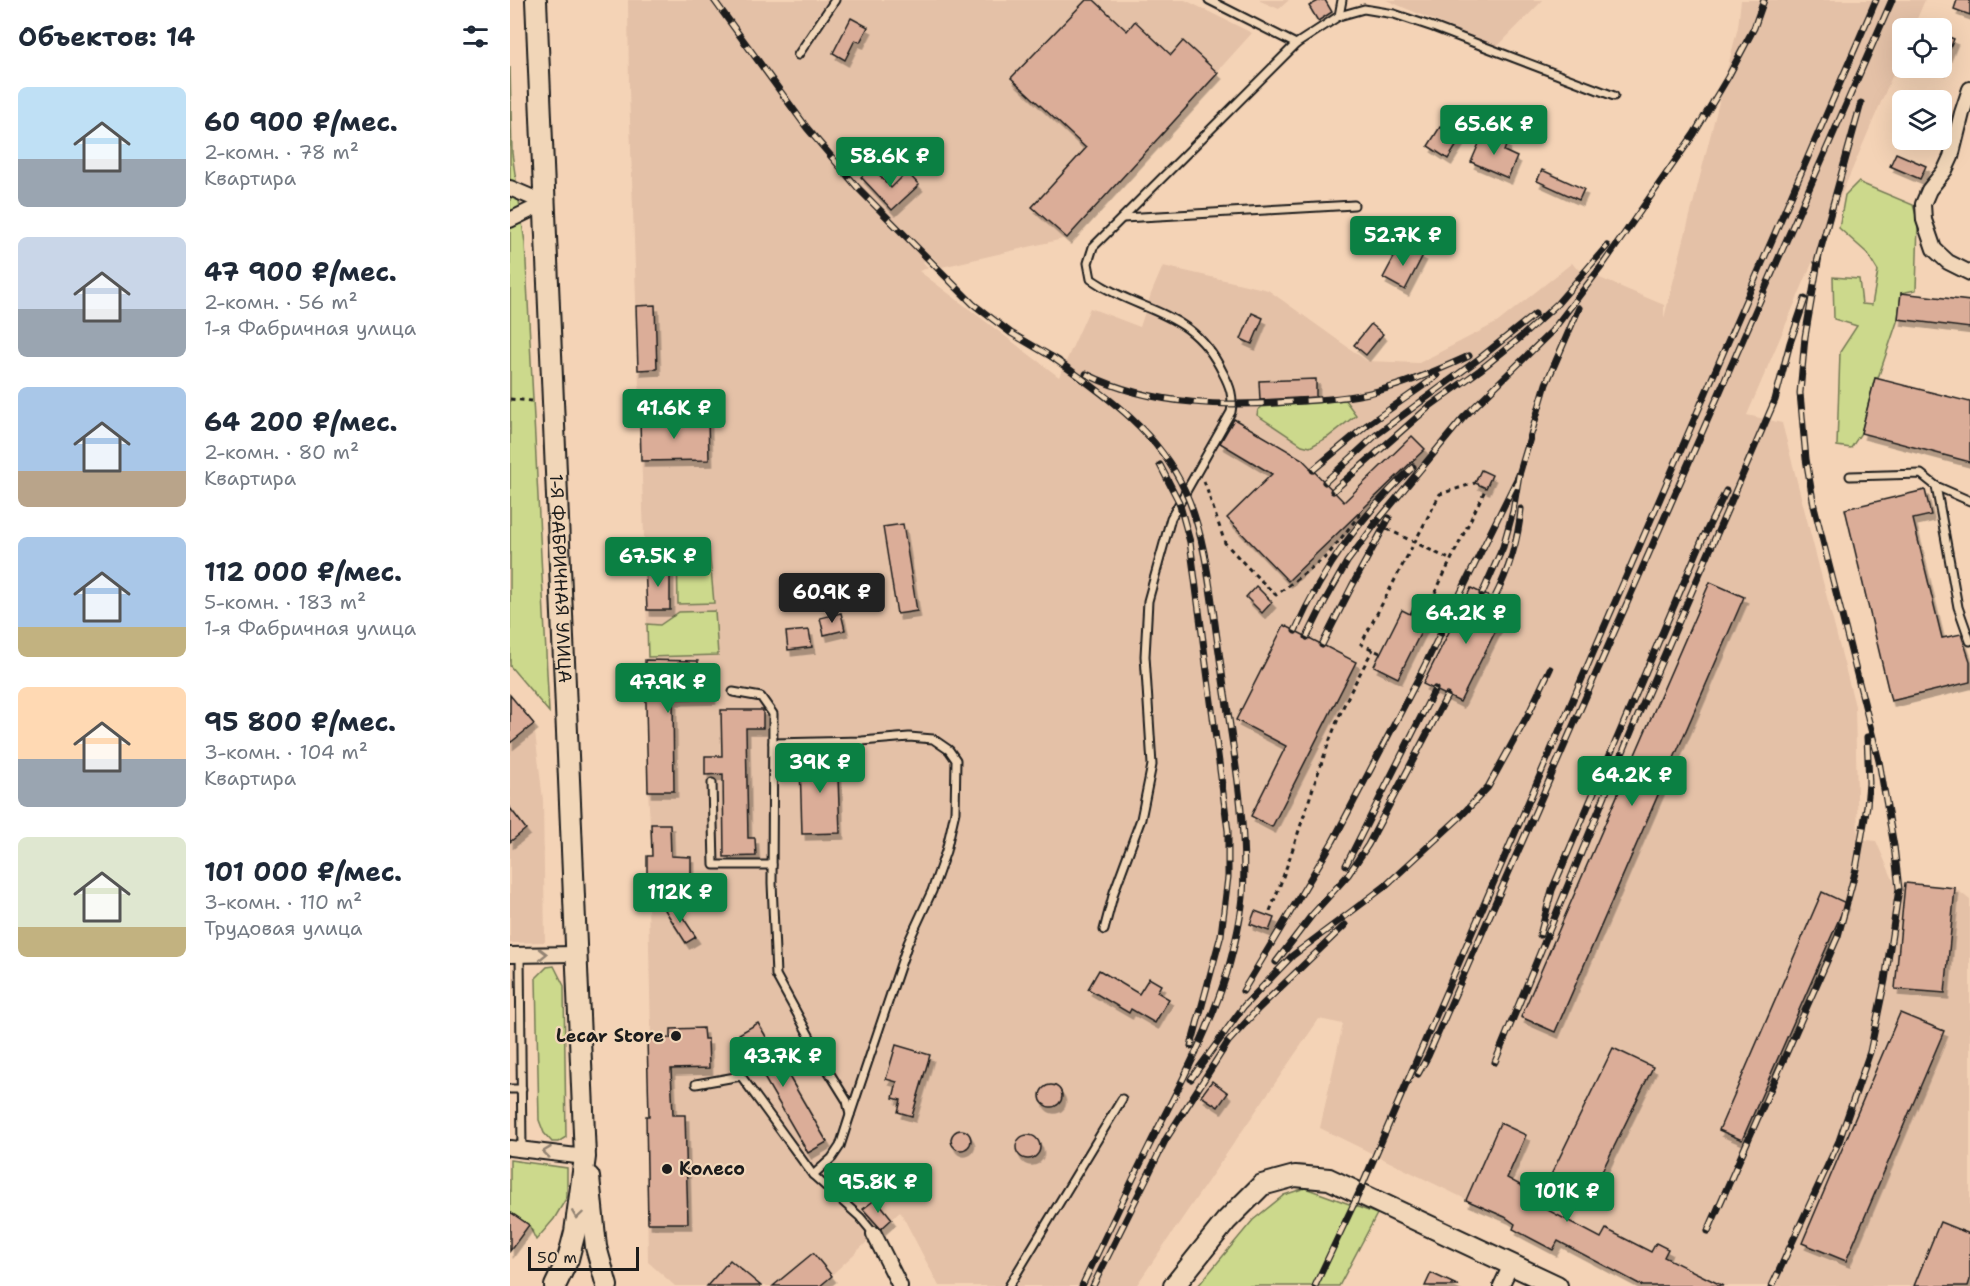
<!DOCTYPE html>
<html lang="ru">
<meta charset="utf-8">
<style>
:root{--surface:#fff;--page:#f6f6f7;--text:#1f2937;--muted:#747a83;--accent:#0b8043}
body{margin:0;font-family:"Shantell Sans",sans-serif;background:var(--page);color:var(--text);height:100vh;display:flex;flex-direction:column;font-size:22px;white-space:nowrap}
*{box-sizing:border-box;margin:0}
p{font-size:20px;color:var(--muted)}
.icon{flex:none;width:33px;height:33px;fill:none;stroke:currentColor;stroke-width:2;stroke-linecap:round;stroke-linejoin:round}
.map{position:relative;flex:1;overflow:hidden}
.panel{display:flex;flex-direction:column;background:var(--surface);width:510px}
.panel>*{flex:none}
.buttons{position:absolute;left:1382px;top:18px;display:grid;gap:12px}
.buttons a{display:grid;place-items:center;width:60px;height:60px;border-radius:9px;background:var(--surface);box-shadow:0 6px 24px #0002;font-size:30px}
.scale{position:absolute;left:18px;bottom:15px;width:111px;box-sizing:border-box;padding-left:6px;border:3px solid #1c1c1c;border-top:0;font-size:16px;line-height:21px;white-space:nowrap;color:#1c1c1c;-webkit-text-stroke:4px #f1d6b8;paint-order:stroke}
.price{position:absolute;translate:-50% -51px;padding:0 14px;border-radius:6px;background:var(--accent);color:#fff;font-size:20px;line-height:39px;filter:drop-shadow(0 2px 3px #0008)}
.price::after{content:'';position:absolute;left:50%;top:36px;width:18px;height:14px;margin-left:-9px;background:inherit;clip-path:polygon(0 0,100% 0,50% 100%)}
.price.on{background:#222;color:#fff}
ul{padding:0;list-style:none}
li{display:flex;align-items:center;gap:18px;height:150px;padding:0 18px}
li span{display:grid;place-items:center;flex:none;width:168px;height:120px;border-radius:9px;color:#555}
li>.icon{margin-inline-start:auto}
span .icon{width:72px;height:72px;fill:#fffc;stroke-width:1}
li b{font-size:26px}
h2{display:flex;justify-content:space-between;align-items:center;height:72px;padding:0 18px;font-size:26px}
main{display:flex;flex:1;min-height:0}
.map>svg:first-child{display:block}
.built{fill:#e4c1a7}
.green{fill:#ccd98c;stroke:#747a54;stroke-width:1.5}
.building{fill:#dbad98;stroke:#1c1c1c;stroke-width:1.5;filter:url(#shadow)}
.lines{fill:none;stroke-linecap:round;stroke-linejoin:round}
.service-casing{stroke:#1c1c1c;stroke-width:11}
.minor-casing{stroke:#1c1c1c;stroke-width:18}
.secondary-casing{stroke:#1c1c1c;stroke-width:24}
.path{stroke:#1c1c1c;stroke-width:3;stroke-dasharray:4.5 4.5;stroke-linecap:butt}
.service{stroke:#f1d6b8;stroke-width:7}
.minor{stroke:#f1d6b8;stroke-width:14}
.secondary{stroke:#f1d6b8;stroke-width:20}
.rail-casing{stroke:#1c1c1c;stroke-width:7}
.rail{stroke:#f1d6b8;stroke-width:4.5;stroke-dasharray:14;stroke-linecap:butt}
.oneway{stroke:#918272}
.poi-dot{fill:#1c1c1c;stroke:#f1d6b8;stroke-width:2}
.labels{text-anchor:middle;stroke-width:4.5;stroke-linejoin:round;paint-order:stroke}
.street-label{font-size:18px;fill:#1c1c1c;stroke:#f1d6b8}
.poi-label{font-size:18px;font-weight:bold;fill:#1c1c1c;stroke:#f1d6b8;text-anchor:end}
</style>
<main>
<section class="panel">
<h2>Объектов: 14<svg class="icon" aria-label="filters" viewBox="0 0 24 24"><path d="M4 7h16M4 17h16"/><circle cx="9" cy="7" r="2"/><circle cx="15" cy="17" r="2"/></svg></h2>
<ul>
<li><span style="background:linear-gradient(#bfe0f5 60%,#9aa5b1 0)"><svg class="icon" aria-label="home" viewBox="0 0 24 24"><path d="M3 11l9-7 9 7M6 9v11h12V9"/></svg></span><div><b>60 900 ₽/мес.</b><p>2-комн. · 78 m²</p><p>Квартира</p></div></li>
<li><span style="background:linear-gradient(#c9d6e8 60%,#9aa5b1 0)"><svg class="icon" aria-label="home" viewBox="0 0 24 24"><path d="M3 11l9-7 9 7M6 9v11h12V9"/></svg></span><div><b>47 900 ₽/мес.</b><p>2-комн. · 56 m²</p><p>1-я Фабричная улица</p></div></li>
<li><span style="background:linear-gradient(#a9c7e8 70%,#b9a48a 0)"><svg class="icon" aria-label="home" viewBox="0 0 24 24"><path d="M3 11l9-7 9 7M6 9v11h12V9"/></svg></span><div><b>64 200 ₽/мес.</b><p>2-комн. · 80 m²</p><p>Квартира</p></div></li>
<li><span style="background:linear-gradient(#a9c7e8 75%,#c2b280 0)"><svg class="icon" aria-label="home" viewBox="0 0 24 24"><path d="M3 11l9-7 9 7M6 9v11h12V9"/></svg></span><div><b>112 000 ₽/мес.</b><p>5-комн. · 183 m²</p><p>1-я Фабричная улица</p></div></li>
<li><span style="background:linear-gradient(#ffd9b3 60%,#9aa5b1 0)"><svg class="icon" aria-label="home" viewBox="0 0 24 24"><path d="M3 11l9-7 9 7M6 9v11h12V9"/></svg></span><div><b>95 800 ₽/мес.</b><p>3-комн. · 104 m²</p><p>Квартира</p></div></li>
<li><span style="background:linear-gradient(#dfe7d0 75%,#c2b280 0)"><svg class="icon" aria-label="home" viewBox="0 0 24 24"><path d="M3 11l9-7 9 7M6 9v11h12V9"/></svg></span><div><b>101 000 ₽/мес.</b><p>3-комн. · 110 m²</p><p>Трудовая улица</p></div></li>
</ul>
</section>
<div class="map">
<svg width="1460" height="1286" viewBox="0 0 1460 1286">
<defs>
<filter id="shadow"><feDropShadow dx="3.5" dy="6" stdDeviation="0" flood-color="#0004"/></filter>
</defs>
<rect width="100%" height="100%" fill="#f4d3b6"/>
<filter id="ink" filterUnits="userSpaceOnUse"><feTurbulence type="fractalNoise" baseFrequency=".0167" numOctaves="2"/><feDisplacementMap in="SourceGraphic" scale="12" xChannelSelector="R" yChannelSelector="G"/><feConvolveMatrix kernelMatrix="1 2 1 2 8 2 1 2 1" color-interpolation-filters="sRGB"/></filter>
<g filter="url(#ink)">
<g class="built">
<path d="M118,0H675L742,33L557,238L432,267L421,255L413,262L418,268L409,271L549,377L580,308L630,327L641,294L653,266L758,290L857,361L909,363L988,322L1062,263L1066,268L1154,305V318L1228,27L1231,0H1415L1403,28H1392V53L1237,415L1272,423L1345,706L1348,839L1366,841L1384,882L1445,888L1460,900V1286H1133L1049,1241L1043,1250L1003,1229L1004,1224L982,1212L810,1128L833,1024L809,1019L626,1286H429L390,1211L310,1286H165L138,1262L136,1116L139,1115L137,1039L141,1038L137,856L142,855L138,791L135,660L138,657L119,90Z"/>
<path d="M748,0H779L769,9Z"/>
<path d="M876,0H1033L987,47Z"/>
<path d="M0,695L24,724L33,800L35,942L0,943Z"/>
</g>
<g class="green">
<path d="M0,67L2,153L15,243L39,712L0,666Z"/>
<path d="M1348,182L1403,205L1408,222L1406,290L1391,293L1388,319L1368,378H1365L1351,433L1341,448L1327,446L1330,352L1347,326L1324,319L1323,277L1349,279L1352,304L1362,305L1368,271L1357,253L1329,228L1335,195Z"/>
<path d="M835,400L846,415L818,437L800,447L792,445L747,415L748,410L752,407Z"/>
<path d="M167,547L199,548L204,603L168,604Z"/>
<path d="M205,611L208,655L138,657L137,624L150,625L169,612Z"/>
<path d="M44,966L54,986L56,1137L48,1142H42L34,1133L29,1120L26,978L37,967Z"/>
<path d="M0,1160L57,1168V1197L44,1219L26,1240L19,1225L0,1212Z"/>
<path d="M795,1188L867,1214L829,1286H688L743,1220L774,1195Z"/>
</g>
<g class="building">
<path d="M576,0H584L617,31L625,21L661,55L673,41L708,73L557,238L522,207L576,148L501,78Z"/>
<path d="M810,0H815L822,12L808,21L799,6Z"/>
<path d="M1447,0H1460V15L1444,9Z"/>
<path d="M341,18L358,27L350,42L345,40L335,60L323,53Z"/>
<path d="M1431,34L1444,39L1431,70Z"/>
<path d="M930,127L950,140L938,159L918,146Z"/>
<path d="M974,132L997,143L994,151L1007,157L998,178L961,162Z"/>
<path d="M1386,153L1416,166L1410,179L1380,166Z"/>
<path d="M362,167L381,188L397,172L409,185L382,210L351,177Z"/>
<path d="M1032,170L1074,189L1069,200L1027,181Z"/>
<path d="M891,244L913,255L895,290L873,278Z"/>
<path d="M1391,293L1460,301V328L1388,319Z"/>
<path d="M145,305L147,369L128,370L126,306Z"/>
<path d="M742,313L753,318L742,344L731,339Z"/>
<path d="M861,324L873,334L856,355L844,345Z"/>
<path d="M1365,378L1460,402V462L1351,433Z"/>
<path d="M806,379V397L750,400L749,381Z"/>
<path d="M198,418L199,460L131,461L130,419Z"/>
<path d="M724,419L792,459L834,502L902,436L915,449L778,581L717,518L762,474L710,443Z"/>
<path d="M971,470L982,475L976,488L965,483Z"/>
<path d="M1415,490L1421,515L1403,519L1432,638L1451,634L1460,661V682L1381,701L1335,509Z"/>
<path d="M393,524L407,611L387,614L373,527Z"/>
<path d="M135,566H160V610H137Z"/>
<path d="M1200,582L1234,597L1045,1032L1011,1017Z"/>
<path d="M746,586L762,602L752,613L736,597Z"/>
<path d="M961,588L998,606L950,702L913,684Z"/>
<path d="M909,596L921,601L912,619L916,622L888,678L864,666L892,610L900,614Z"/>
<path d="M331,613L335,630L314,635L310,618Z"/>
<path d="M774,625L846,662L762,827L741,816L776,746L726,720Z"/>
<path d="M299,630L302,647L278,650L276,632Z"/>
<path d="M135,660L188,661L189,679H202V698L163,699L164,791H138Z"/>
<path d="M0,695L24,724L0,743Z"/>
<path d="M211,710H253V728H236L238,838H245L246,856L214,857L213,774L195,775V756H212Z"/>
<path d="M327,750L330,833L292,834L290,763H303V751Z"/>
<path d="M0,808L16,829L0,842Z"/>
<path d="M141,824H160L161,856L181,857V881L150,894H137V856H142Z"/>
<path d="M1395,883L1445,888L1435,993L1385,989Z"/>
<path d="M1312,892L1336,903L1232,1140L1209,1130Z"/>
<path d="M164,904L186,937L176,943L155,910Z"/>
<path d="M745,911L764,918L759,931L740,924Z"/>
<path d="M589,970L629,994L639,978L651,985L647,992L659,999L645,1023L621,1009L619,1013L578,989Z"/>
<path d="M1390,1013L1434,1031L1336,1261L1292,1243Z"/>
<path d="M248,1023L317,1142L298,1153L229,1034Z"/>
<path d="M193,1028L194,1039H198L199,1068L161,1069L163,1115H175L178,1223H138L136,1116H139L137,1039L161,1038V1029Z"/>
<path d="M386,1045L420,1055L402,1116L388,1112L391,1100L383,1098L387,1082L376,1079Z"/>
<path d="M1103,1048L1143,1067L1080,1196L1040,1177Z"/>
<path d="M702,1081L718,1093L708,1107L691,1096Z"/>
<circle cx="541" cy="1096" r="11"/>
<path d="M990,1123L1016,1135L997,1178L1034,1198L1030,1206L1091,1238L1096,1229L1141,1252L1146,1243L1158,1249L1154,1257L1213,1286H1133L1048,1241L1043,1250L1003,1229L1005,1224L995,1217L956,1200Z"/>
<circle cx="451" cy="1140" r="10"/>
<circle cx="518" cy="1147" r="12"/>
<path d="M366,1199L382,1219L371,1229L353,1209Z"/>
<path d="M0,1212L19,1225L0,1251Z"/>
<path d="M1430,1222L1460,1234V1280L1458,1286H1404Z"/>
<path d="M303,1253L322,1276L310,1286H263Z"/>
<path d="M220,1260L251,1286H197Z"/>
<path d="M921,1273L949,1286H915Z"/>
</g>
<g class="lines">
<defs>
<g id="service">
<path d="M829,16L832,0"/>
<path d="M786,44L829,16L854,9L884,14L923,27L1104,96"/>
<path d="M288,55L325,0"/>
<path d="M613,218L844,205"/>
<path d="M1340,476L1411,474L1426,486L1460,501"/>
<path d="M1426,486L1448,607L1460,641"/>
<path d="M223,692L251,697L263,714L262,883L266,975L319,1072L337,1101L340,1115L330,1146L322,1158L303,1175"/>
<path d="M263,743L352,741L399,737L423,739L439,750L446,760L445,812L436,851L422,891L398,943L340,1115"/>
<path d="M202,783L204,865H262"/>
<path d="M594,930L604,892L631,819L642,765L635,656L638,601L661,518L721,412C724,397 720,386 713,373C682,308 633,315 581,279L578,263L583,247L786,44L699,0"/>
<path d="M10,955L12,1149"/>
<path d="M186,1084L231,1076L303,1175L350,1217L364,1234"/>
<path d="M0,1089H12"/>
<path d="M499,1286L612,1099"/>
</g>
<g id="minor">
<path d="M1460,89L1452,113L1441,157L1435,170L1419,190L1413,204L1414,220L1424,249L1438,262L1460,273"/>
<path d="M0,188L35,203"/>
<path d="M0,220L35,203"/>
<path d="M0,955L67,954"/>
<path d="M0,1148L75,1157"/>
<path d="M364,1234L390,1286"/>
<path d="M991,1286L1001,1265"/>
</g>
<g id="secondary">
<path id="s1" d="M26,0L75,1157L65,1232L58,1259L45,1286"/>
<path d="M79,1177L86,1247L97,1286"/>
<path d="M664,1286L716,1221L752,1185L785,1176L819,1179L1047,1286"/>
</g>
</defs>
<use href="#service" class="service-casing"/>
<use href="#minor" class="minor-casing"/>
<use href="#secondary" class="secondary-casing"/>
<g class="path">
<path d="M0,399L22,401"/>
<path d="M694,481L715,543L743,573L766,595L817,556L851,513L873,527L941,560"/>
<path d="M921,601L976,488"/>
<path d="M870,653L851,644L930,494L965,483"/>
<path d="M760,911C785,849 802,785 826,724C836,698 850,674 863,649"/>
</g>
<use href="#service" class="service"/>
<use href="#minor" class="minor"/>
<use href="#secondary" class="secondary"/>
<defs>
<g id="rail">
<path d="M204,0L297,128L348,188L463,304L501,333L549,361"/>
<path d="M1307,262L1351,103"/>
<path d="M542,357C594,394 648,431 675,491C697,539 701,600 709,652C720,733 738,815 733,897C731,918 723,952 717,973C700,1027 674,1078 648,1128C622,1180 597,1233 572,1286"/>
<path d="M576,374C644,407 719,407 792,401C821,399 850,397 878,388C906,380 933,368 959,356"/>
<path d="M650,465L669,502L680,542L718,831V877L711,935L681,1046"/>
<path d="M803,470L857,425L927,376"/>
<path d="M815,482L866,435L970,358L1025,314"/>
<path d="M823,491L920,406L970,370L1011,337L1047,304L1097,246"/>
<path d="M972,594L993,547L1003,511L1009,475L1036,384L1069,308"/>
<path d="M984,599C999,570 1008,542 1011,509"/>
<path d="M785,631C815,565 850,517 903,467"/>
<path d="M797,637L815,601L837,562L866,523L953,418L1042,331L1094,263L1184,134L1218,77L1244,28L1254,0"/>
<path d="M812,645L842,586L879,518"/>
<path d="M836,865L925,689"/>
<path d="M1030,935L1042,890L1193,538L1216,491"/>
<path d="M766,962L802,915L838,875L858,845L937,696"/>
<path d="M733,991L823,841L907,681L1009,475"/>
<path d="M985,1062L1124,725L1265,400L1280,343L1295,299"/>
<path d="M908,1074L918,1056L1382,0"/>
<path d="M681,1079L734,1006L782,956L874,887L950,817L978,787L1018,715L1040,669"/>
<path d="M1198,1231L1328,936L1346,869L1357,806L1359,783L1357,737"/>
<path d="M583,1286L656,1139L718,1042L748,1009L835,925"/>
<path d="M805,1286L849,1193L1366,0"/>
<path d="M1262,1286L1329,1141L1360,1052L1375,980L1389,889L1384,846L1369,761L1304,506L1296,459L1290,393L1295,337L1309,256"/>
</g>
</defs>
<use href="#rail" class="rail-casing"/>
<use href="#rail" class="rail"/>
</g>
<defs><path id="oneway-chevron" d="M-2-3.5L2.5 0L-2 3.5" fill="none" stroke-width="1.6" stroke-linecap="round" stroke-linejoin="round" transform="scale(1.5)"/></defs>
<g class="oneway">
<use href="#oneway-chevron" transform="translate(33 954) rotate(-1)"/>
<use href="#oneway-chevron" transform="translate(37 1152) rotate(-173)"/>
<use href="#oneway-chevron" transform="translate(67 1215) rotate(98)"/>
</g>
</g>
<g class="poi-dot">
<circle cx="166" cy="1036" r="6"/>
<circle cx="157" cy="1169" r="6"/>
</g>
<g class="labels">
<g class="street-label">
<text dy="6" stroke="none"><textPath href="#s1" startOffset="579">1-Я ФАБРИЧНАЯ УЛИЦА</textPath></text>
</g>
<g class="poi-label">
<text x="154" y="1042">Lecar Store</text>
<text x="169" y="1175" text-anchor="start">Колесо</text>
</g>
</g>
</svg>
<div class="buttons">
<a><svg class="icon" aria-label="locate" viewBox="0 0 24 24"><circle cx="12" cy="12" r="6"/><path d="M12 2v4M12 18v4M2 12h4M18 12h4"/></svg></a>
<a><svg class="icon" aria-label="layers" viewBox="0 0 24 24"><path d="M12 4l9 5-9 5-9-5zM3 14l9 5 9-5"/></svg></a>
</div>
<div class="scale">50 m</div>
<b class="price" style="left:984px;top:156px">65.6K ₽</b>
<b class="price" style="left:380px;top:188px">58.6K ₽</b>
<b class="price" style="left:893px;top:267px">52.7K ₽</b>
<b class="price" style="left:164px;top:440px">41.6K ₽</b>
<b class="price" style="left:148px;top:588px">67.5K ₽</b>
<b class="price on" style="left:322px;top:624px">60.9K ₽</b>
<b class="price" style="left:956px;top:645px">64.2K ₽</b>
<b class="price" style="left:158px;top:714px">47.9K ₽</b>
<b class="price" style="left:310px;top:794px">39K ₽</b>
<b class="price" style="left:1122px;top:807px">64.2K ₽</b>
<b class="price" style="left:170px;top:924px">112K ₽</b>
<b class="price" style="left:273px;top:1088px">43.7K ₽</b>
<b class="price" style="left:368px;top:1214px">95.8K ₽</b>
<b class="price" style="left:1057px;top:1223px">101K ₽</b>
</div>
</main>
